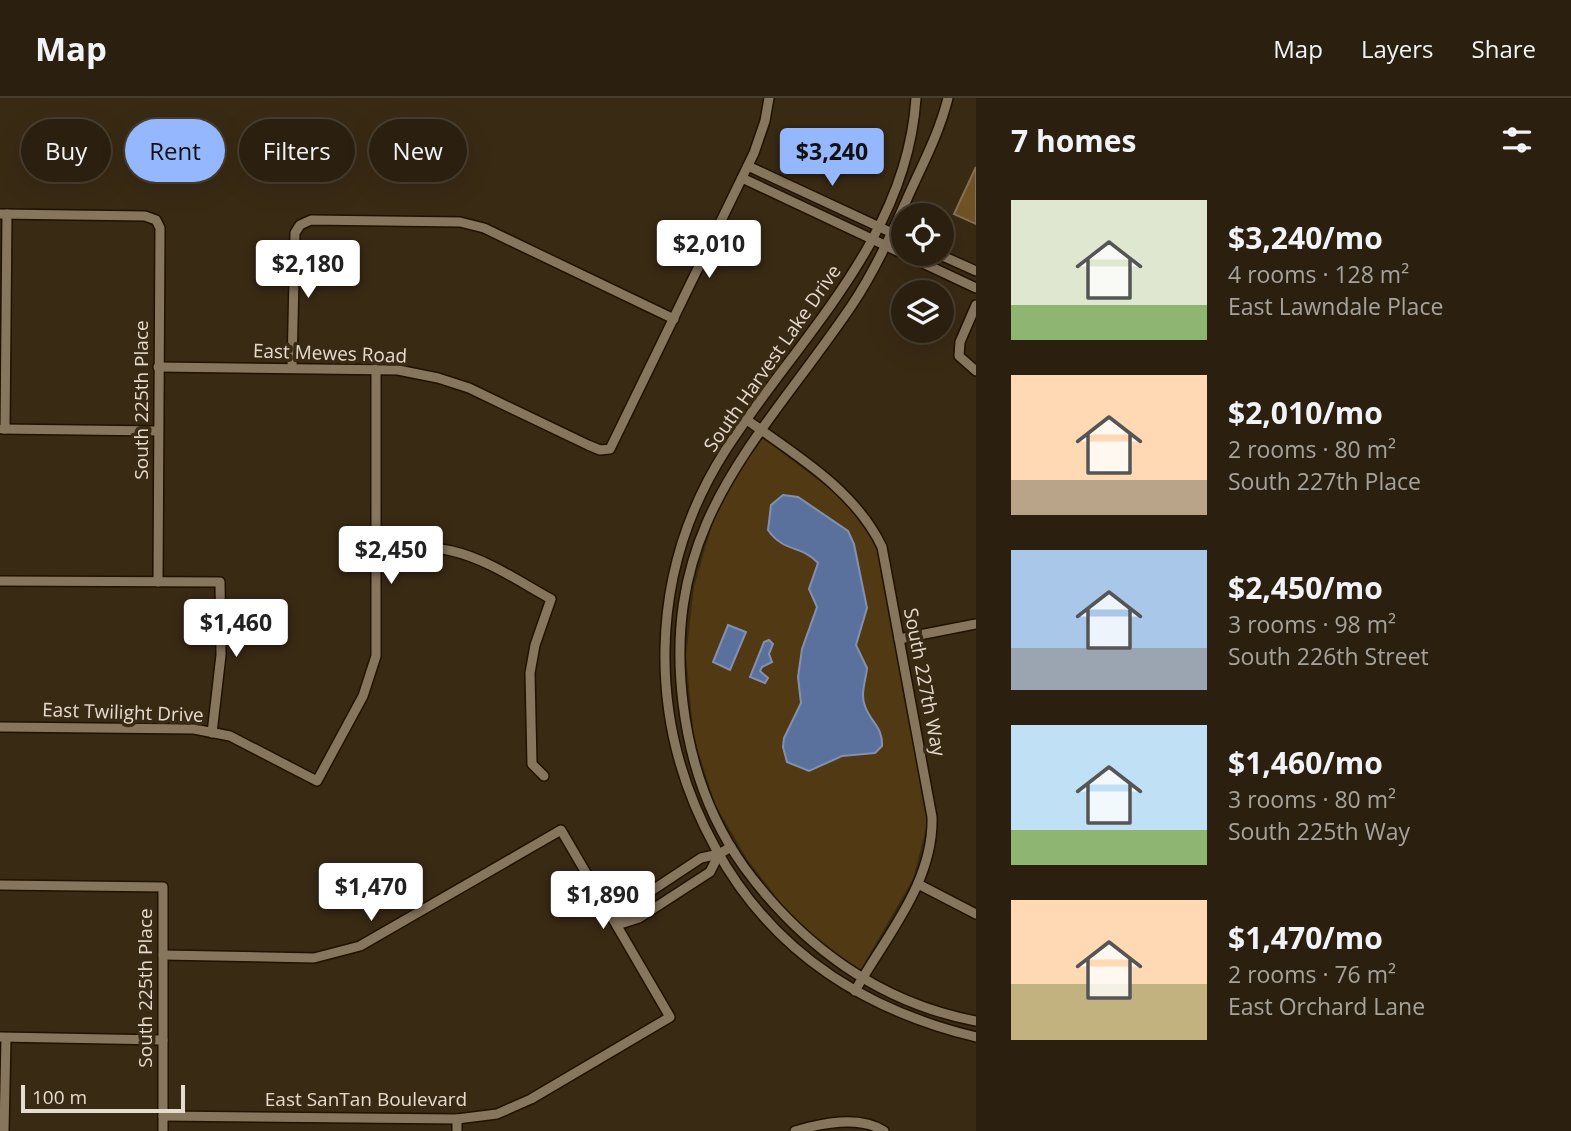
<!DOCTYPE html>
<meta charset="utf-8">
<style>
:root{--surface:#2b200f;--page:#332818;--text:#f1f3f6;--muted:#a6a39e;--line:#473e2f;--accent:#94b7fd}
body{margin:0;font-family:"Open Sans",sans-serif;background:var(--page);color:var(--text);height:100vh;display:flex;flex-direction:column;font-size:26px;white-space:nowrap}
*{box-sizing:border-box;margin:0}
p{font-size:23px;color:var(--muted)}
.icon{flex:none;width:38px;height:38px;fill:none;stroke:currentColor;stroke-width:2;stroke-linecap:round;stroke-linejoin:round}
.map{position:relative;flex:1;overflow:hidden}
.side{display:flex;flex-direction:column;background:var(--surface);width:595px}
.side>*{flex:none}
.top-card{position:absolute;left:21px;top:21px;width:665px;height:63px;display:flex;gap:14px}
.tools{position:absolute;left:891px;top:105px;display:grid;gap:14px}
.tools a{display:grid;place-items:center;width:63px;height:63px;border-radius:50%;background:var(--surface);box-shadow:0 7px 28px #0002,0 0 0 2px var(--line);font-size:35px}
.scale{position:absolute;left:21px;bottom:18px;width:164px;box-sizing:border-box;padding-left:7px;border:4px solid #e5dbce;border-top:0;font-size:19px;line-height:24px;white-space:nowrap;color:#e5dbce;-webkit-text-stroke:5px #392a14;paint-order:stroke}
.price{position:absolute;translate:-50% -60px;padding:0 16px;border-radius:7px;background:#fff;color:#222;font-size:23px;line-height:46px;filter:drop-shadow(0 2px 4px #0008)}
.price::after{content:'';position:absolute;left:50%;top:42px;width:21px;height:16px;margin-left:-10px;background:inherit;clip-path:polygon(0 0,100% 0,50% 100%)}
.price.active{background:var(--accent);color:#111}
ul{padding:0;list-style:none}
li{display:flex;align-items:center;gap:21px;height:175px;padding:0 35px}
li span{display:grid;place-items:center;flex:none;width:196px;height:140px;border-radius:0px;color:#555}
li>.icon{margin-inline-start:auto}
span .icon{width:84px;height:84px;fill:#fffc;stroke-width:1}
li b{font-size:30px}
h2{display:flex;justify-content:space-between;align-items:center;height:84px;padding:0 35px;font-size:30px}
.pill{padding:0 24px;border-radius:32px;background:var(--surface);box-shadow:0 7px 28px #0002,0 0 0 2px var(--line);font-size:24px;line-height:63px}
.pill.active{background:var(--accent);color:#111}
header{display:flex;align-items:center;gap:42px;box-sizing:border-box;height:98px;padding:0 35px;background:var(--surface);border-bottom:2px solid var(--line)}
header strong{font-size:33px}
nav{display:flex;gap:38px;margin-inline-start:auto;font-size:24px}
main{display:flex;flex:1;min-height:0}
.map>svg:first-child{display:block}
.green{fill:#503913}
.water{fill:#5b719d;stroke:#8491ac;stroke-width:2}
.building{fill:#705224;stroke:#827159;stroke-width:2}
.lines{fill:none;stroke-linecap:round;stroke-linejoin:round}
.minor-casing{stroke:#201200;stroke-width:12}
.minor{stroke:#87765e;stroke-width:9}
.labels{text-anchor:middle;stroke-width:7;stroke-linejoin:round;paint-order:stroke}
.street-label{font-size:19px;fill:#e5dbce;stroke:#392a14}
</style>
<header>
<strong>Map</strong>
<nav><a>Map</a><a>Layers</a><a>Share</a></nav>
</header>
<main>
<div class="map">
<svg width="976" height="1033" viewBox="0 0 976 1033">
<rect width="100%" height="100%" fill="#392a14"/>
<path class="green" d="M760,338L846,403L876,448L928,723L913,781L860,873L793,821L747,761L715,706L694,640L686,558L694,489L714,420Z"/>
<g class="water">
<path d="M783,397L798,399L832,422L848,433L854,446L867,510L856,547L867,570C866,582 860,596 865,608C871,625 883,629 882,648L875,655L842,658L809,673L787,664L783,649L784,640L801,605L798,579L802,551L817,509L809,491L818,465C802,447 784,455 768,432L771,407Z"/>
<path d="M728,527L746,534L730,572L713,564Z"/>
<path d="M769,542L773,546L769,556L772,564L762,569L760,573L768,580L765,585L750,579L764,544Z"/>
</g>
<path class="building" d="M976,69V126L954,116Z"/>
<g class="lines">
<defs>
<g id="minor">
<path d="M916,0C907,142 797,241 725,353C647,476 646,625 716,751C772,853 864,912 976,939"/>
<path d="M948,0C939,36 922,67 907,101C891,137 874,174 852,207C760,343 661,423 683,605C690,664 709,720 744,769C801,847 879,905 976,923"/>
<path d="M748,68L903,140"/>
<path d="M742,80L976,190"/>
<path d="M0,116L145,118L156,122L160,130L158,484"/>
<path d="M938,156L976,173"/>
<path d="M976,207L960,244L959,258L976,273"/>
<path d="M158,269L398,272L438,280L469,290L588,347L600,352L610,351L754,55L765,23L769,0"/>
<path d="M292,270L295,135L300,127L311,122L460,124L484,130L674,221"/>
<path d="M747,322C797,358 855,392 882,449L932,719C934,784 886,838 855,893"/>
<path d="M2,331L158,333"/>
<path d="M5,331L7,116"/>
<path d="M376,449C401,449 427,447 452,453C487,461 520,484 551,501L535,547L530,575L532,666L544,678"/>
<path d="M0,483L220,484L221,557L212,635"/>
<path d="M899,541L976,526"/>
<path d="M0,629L194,631L230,638L317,683L363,598L376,558V271"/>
<path d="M918,786L976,816"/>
<path d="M0,787L163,789V1033"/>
<path d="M617,827L630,807L701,760L719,756L731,749"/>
<path d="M617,827L639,820L710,774L719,756"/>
<path d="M0,939L163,942"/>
<path d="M163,1018L457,1021L497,1016L531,1001L670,919L561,732L360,848L314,860L163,857"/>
<path d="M4,1033L6,940"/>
<path d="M457,1033V1021"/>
<path d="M795,1033C822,1025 859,1017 884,1033"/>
</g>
</defs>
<use href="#minor" class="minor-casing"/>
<use href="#minor" class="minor"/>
</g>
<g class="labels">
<g class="street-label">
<text transform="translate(330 255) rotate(2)" y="7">East Mewes Road</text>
<text transform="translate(772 260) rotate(-55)" y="7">South Harvest Lake Drive</text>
<text transform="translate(141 302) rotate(-90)" y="7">South 225th Place</text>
<text transform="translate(925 584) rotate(79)" y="7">South 227th Way</text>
<text transform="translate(123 614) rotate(2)" y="7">East Twilight Drive</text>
<text transform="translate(145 890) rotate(-90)" y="7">South 225th Place</text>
<text x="366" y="1008">East SanTan Boulevard</text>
</g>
</g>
</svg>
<div class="tools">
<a><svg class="icon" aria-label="locate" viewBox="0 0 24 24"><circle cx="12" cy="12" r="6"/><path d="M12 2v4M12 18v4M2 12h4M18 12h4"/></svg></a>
<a><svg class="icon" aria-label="layers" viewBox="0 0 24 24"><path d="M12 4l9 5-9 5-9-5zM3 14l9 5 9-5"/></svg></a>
</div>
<div class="scale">100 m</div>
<b class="price active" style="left:832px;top:90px">$3,240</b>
<b class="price" style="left:709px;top:182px">$2,010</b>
<b class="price" style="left:308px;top:202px">$2,180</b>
<b class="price" style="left:391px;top:488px">$2,450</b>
<b class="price" style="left:236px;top:561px">$1,460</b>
<b class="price" style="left:371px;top:825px">$1,470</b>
<b class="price" style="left:603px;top:833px">$1,890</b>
<div class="top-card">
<a class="pill">Buy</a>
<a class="pill active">Rent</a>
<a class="pill">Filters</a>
<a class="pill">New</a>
</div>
</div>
<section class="side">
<h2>7 homes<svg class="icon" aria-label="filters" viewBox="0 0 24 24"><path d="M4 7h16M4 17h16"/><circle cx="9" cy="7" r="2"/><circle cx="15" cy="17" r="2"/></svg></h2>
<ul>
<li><span style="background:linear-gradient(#dfe7d0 75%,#8fb573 0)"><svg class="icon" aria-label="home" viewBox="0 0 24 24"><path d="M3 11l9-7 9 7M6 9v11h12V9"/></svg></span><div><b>$3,240/mo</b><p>4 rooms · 128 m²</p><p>East Lawndale Place</p></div></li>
<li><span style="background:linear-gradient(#ffd9b3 75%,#b9a48a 0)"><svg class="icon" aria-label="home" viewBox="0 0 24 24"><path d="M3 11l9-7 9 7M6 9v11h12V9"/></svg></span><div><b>$2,010/mo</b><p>2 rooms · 80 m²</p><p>South 227th Place</p></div></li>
<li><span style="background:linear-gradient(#a9c7e8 70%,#9aa5b1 0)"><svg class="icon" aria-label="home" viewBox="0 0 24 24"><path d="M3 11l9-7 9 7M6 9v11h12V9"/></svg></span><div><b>$2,450/mo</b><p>3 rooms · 98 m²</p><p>South 226th Street</p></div></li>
<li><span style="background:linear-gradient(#bfe0f5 75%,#8fb573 0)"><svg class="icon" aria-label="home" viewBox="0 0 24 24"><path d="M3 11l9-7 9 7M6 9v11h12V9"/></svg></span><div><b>$1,460/mo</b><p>3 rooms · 80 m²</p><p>South 225th Way</p></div></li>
<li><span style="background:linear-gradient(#ffd9b3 60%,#c2b280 0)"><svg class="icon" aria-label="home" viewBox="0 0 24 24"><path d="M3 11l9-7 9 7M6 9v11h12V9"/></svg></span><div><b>$1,470/mo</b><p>2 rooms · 76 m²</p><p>East Orchard Lane</p></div></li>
</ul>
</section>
</main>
